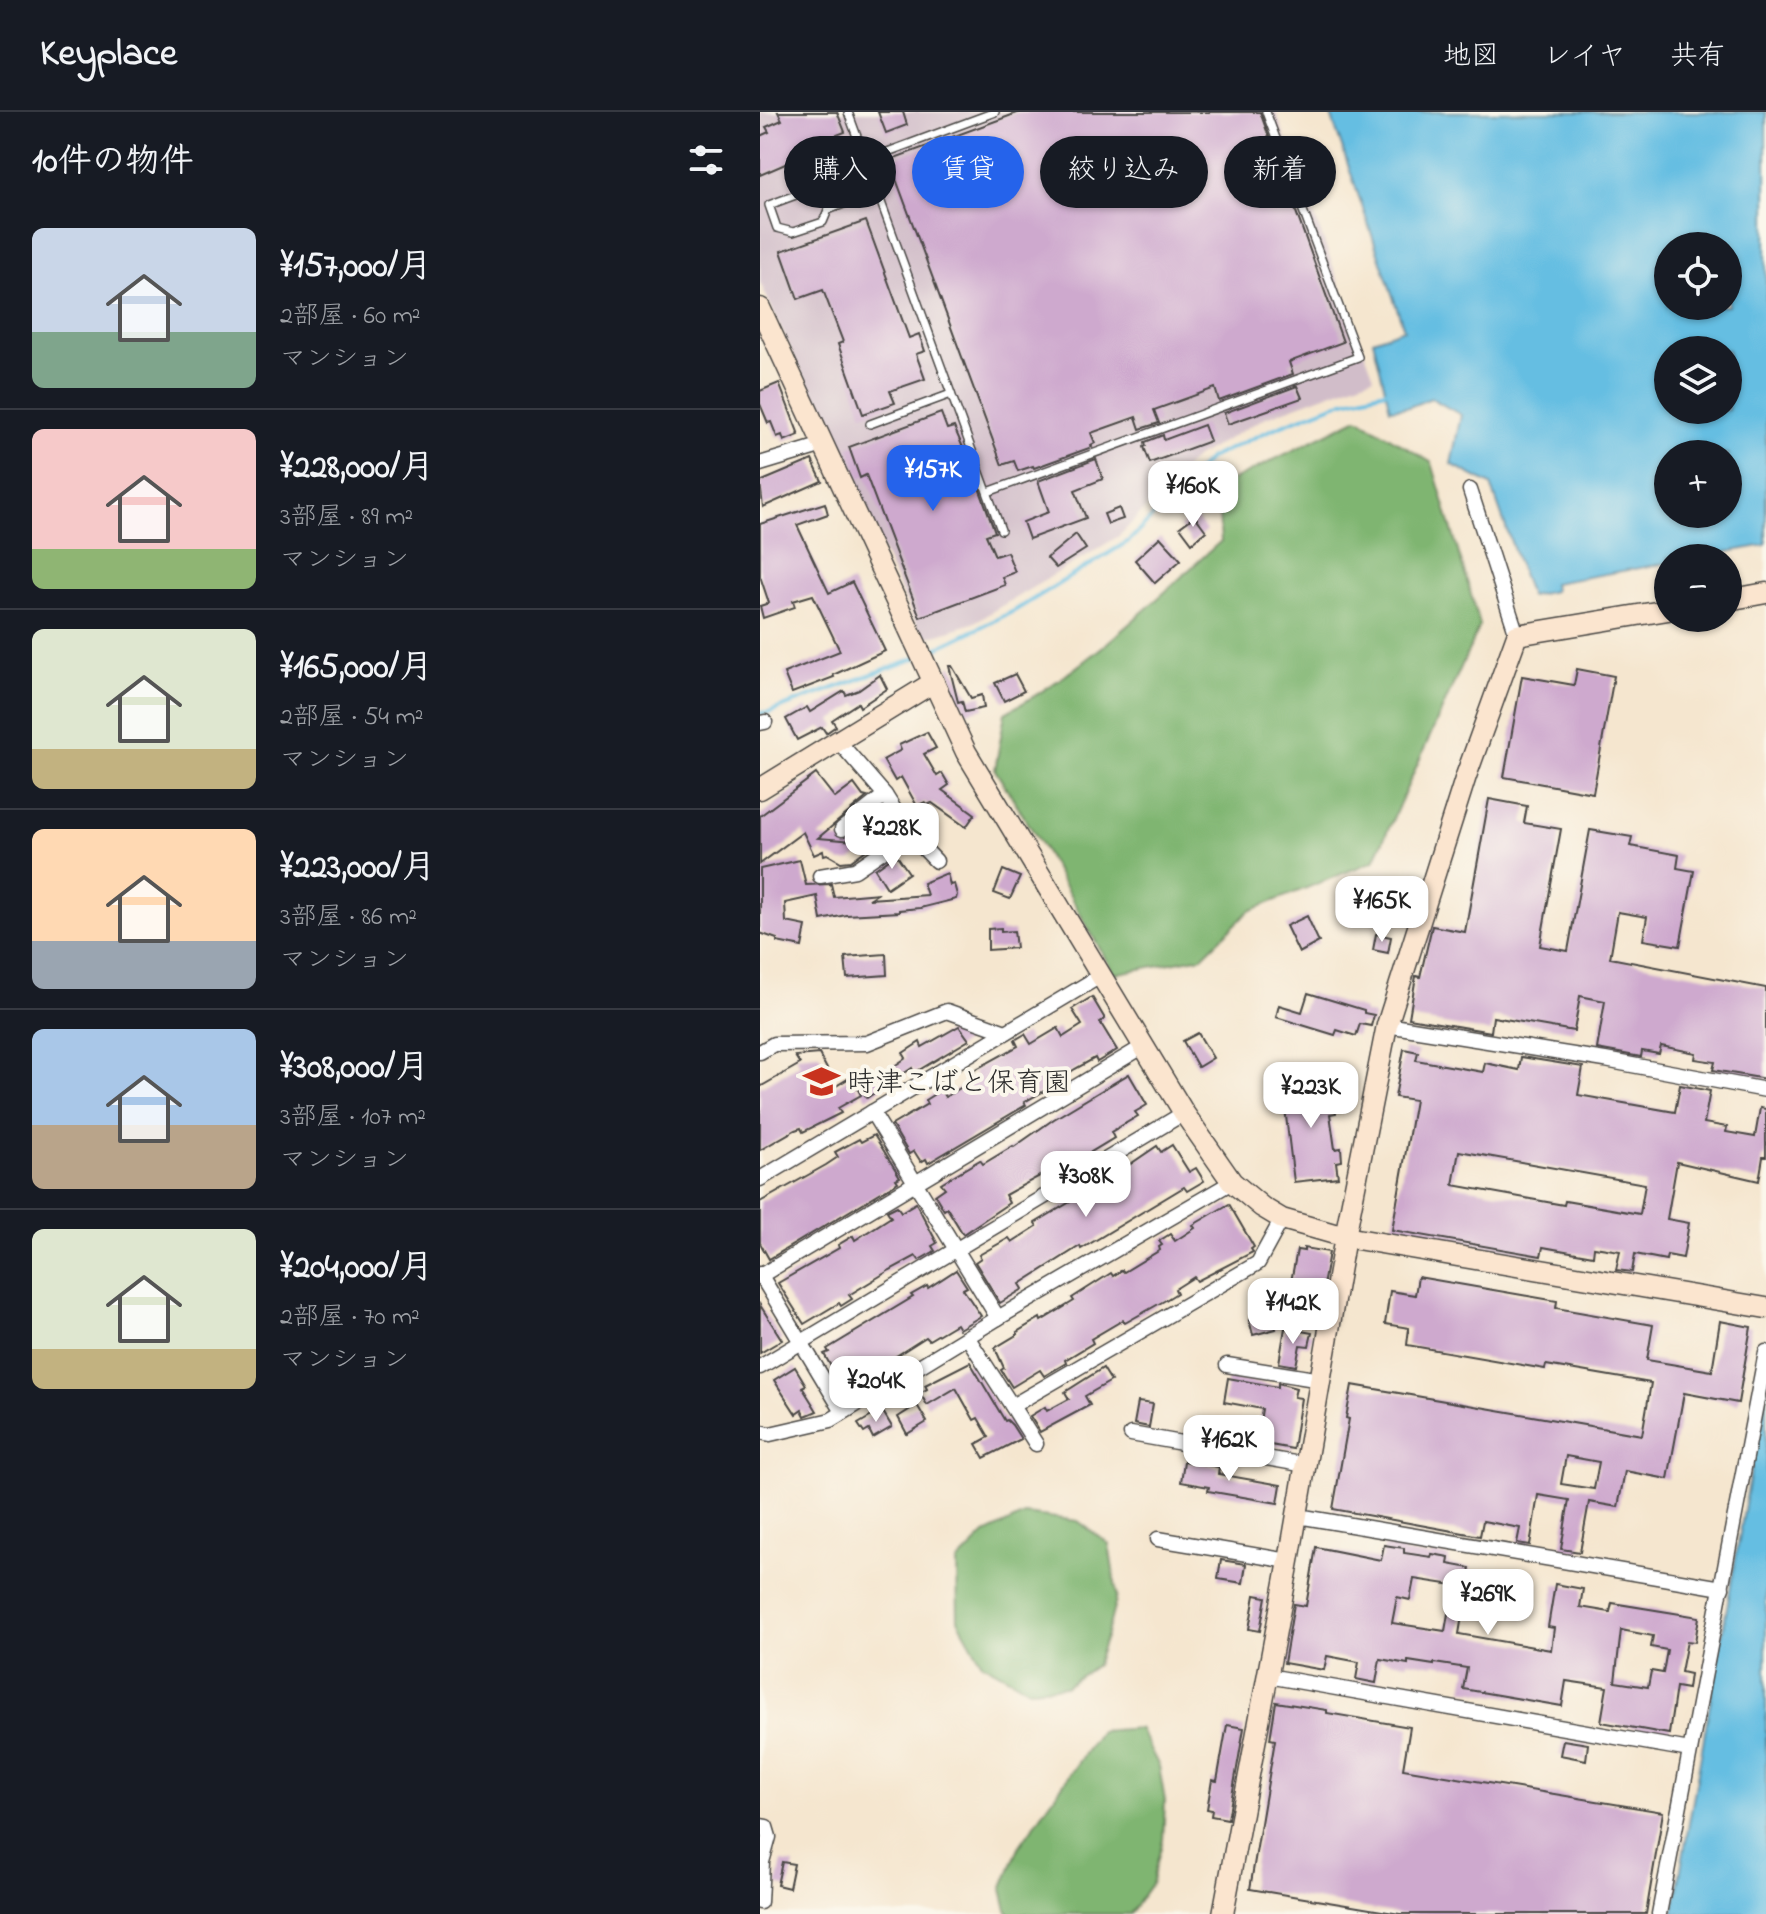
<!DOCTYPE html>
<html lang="ja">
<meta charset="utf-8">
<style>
:root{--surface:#171b24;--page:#20242c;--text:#f1f3f6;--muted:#9ea1a6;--line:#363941;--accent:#2563eb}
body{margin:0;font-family:"Indie Flower","Klee One",sans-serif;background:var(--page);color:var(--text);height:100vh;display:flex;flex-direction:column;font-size:30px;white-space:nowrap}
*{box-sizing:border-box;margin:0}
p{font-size:26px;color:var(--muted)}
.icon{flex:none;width:44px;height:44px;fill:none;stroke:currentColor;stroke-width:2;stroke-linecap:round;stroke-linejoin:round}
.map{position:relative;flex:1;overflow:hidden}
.details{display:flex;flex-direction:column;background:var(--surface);width:760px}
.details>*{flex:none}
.guide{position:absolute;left:24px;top:24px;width:760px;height:72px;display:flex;gap:16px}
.buttons{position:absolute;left:894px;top:120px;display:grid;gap:16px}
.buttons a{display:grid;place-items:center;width:88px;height:88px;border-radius:50%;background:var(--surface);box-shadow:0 2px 6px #0004;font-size:40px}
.price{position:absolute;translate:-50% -68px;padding:0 18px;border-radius:16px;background:#fff;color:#222;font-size:26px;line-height:52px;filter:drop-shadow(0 2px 4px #0008)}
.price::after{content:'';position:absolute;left:50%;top:48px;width:24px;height:18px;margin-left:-12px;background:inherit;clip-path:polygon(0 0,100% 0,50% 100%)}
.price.on{background:var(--accent);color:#fff}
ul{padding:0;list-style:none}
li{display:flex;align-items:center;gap:24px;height:200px;padding:0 32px}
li+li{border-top:2px solid var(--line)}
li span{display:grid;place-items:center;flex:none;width:224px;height:160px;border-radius:12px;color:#555}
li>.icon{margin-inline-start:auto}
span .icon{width:96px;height:96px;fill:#fffc;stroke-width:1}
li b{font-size:34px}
h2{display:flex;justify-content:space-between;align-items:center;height:96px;padding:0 32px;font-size:34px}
.tag{padding:0 28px;border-radius:36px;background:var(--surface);box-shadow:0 2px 6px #0004;font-size:28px;line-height:72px}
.tag.on{background:var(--accent);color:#fff}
header{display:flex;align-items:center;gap:48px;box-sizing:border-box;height:112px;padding:0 40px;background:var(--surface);border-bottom:2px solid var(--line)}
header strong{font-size:38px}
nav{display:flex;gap:44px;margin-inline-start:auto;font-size:28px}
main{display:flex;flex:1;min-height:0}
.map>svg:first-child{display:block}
.industrial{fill:#d1bdc9}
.forest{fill:#7fb571;stroke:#55704e;stroke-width:2}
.water{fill:#65bee2;stroke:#487486;stroke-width:2;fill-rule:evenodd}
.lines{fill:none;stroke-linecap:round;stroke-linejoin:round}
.stream{stroke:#65bee2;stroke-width:4}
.building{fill:#cea9ce;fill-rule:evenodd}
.lane-casing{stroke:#494744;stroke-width:10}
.street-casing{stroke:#494744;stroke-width:17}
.secondary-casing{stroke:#494744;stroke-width:23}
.lane{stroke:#fff;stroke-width:7}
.street{stroke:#fff;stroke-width:14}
.secondary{stroke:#fbe5cf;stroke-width:20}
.labels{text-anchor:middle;stroke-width:8;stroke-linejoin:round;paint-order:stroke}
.poi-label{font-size:28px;fill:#2b2b2b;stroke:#fbf7ec;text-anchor:start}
</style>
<header>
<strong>Keyplace</strong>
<nav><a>地図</a><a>レイヤ</a><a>共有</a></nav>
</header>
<main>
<section class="details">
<h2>10件の物件<svg class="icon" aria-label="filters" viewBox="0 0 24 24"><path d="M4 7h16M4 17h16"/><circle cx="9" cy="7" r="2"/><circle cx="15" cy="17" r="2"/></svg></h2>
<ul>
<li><span style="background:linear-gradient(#c9d6e8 65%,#7fa58c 0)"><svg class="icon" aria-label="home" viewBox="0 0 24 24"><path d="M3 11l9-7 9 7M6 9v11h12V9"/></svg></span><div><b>¥157,000/月</b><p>2部屋 · 60 m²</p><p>マンション</p></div></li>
<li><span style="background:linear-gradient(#f6c9c9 75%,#8fb573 0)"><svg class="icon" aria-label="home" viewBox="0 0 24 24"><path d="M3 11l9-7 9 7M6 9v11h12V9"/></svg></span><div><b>¥228,000/月</b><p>3部屋 · 89 m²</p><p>マンション</p></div></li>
<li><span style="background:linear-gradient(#dfe7d0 75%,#c2b280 0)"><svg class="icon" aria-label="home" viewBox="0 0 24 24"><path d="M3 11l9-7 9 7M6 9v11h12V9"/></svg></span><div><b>¥165,000/月</b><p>2部屋 · 54 m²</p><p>マンション</p></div></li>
<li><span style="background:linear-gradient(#ffd9b3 70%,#9aa5b1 0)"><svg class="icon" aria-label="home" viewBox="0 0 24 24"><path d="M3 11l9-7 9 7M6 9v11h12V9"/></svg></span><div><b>¥223,000/月</b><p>3部屋 · 86 m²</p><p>マンション</p></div></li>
<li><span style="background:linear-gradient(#a9c7e8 60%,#b9a48a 0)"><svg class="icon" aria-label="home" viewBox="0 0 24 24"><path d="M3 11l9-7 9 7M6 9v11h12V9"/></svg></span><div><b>¥308,000/月</b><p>3部屋 · 107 m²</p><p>マンション</p></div></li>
<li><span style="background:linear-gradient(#dfe7d0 75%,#c2b280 0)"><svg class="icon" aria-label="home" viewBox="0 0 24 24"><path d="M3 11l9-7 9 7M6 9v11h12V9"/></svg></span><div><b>¥204,000/月</b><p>2部屋 · 70 m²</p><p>マンション</p></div></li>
</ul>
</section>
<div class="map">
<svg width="1006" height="1802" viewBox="0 0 1006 1802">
<rect width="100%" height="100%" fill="#fbf7ec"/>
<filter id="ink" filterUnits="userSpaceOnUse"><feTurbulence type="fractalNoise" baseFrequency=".0125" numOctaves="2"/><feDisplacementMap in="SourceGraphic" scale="16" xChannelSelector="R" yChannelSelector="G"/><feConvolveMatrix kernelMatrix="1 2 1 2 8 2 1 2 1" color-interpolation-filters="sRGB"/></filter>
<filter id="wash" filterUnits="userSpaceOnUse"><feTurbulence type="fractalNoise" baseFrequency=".006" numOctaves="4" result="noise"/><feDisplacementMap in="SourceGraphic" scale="32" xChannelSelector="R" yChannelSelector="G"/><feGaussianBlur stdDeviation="1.8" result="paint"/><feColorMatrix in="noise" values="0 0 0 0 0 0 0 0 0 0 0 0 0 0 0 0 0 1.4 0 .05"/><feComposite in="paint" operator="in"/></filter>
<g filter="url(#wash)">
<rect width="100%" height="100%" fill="#f5e6cf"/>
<path class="industrial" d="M0,0H516L614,265L506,305L436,345L359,424L213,511L163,527L0,170Z"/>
<g class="forest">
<path d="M598,306L672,351L720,513L614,749L489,799L442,845L354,862L281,732L235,658L245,601C327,558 392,490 461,429L457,376Z"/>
<path d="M266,1402L318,1409L349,1432L357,1484L347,1522L336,1553L306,1574L269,1577L222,1551L198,1508L197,1450L225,1422Z"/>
<path d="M379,1616L399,1654L405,1689L403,1728L391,1772L370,1802H248L242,1777L259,1735L340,1619Z"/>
</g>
<g class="water">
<path d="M570,0H1006V433L934,446H908V451L793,471L794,479L770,484L731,373L691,352L701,303L671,286L649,295L630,297L613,228L644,217ZM908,134H968V194H908ZM908,238H968V298H908ZM908,342H968V402H908Z"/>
<path d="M1006,1273V1802H913Z"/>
</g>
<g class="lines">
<g class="stream">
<path d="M167,541L254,499L369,429L450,346L517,315L584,289L630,278"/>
<path d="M0,601L9,600L156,546"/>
</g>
</g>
<g id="blocks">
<g class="building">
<path d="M18,0H77L85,20L64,28L67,34L0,63V24L9,20L6,15L22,8Z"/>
<path d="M118,0H143L147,13L126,21Z"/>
<path d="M260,0H500L583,230L529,250L533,262L459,289L455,276L394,298L399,311L380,317L376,305L331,321L335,331L331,333L332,335L274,356L273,354L258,359L254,349L242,353L129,48Z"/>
<path d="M106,109L149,226L159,222L165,239L156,242L165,267L130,279L135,291L103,302L78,232L83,230L63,178L38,187L21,139Z"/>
<path d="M19,271L39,323L24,329L22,323L17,325L11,310L8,311L0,292V279Z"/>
<path d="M537,274L542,286L468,312L464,301Z"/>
<path d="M181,301L187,317L194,315L212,356L235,420L226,423L235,444L247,440L255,460L242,465L245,473L160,505L106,363L100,366L89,335Z"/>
<path d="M444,313L450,329L390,351L384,335L386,334L385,330L403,323L404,328Z"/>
<path d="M336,347L343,367L315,378L326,406L269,427L263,410L289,400L278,369Z"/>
<path d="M52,348L62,369L3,395L0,370Z"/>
<path d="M65,391L68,402L37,413L69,481L92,470L125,539L73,563L74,565L32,581L24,561L80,539L53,483L33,489L35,495L3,506L0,494L9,491L0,464V412Z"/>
<path d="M359,396L363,407L348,412L344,402Z"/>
<path d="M435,404L446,419L432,431L420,415Z"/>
<path d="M316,422L326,437L296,456L287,446Z"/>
<path d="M400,425L421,448L395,471L375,448Z"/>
<path d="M189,554H192L211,586L222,583L224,596L205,600L202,589L198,590Z"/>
<path d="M817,557L854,564L833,681L744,665L762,564L814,573Z"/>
<path d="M255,562L264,579L244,589L235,571Z"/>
<path d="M120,563L127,577L100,595L98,591L72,608L76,614L66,621L62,615L37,628L26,607L47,595L50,600L84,579L86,583L99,578Z"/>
<path d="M167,620L176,636L164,642L177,664L182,661L189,673L182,678L215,702L206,715L172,691L167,693L165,690L157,694L141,665L135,669L123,648L141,638L139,633Z"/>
<path d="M56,662L75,686L94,672L103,684L107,685L58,726L94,729L111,715L107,710L119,701L132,719L91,749L81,750L67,742L64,743L63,739L54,743L43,720L0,752V704Z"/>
<path d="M729,687L767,694L764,711L801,717L780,834L808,839L830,718L872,725L870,734L919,743L917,756L934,759L920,834L883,828L887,805L858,800L850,846L1006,876V967L953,958L955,950L935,947L936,941L901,934L899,942L882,939L881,945L837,937L845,889L820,884L814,919L733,905L731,920L649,906L656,864L660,865L672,814L705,820Z"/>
<path d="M136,742L149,761L127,776L115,757Z"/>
<path d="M40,748L46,773L71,772L74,785L119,781L109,787L167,783L163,771L187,761L190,773L194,772L197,783L196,787L160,796L139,798V800L86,803L61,808L57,784L25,791L26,810L46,814L42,835L17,830V827L0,821V757Z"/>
<path d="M243,758L260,765L250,787L234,781Z"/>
<path d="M547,804L559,830L539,841L526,814Z"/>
<path d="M241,816V820L254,819L256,836L228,838V817Z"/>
<path d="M616,822L631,825L628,841L613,838Z"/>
<path d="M126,842L127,863L87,866L85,845Z"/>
<path d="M548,881L604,898V901L614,903L611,914L600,912L596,924L577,918L575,923L516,905L519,893L542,900Z"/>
<path d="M332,885L345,907L340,910L357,938L337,950L335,946L315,957L306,963L308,966L264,990L266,993L168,1051L166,1047L161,1050L154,1039L149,1042L132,1013L167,992L165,988L181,978L185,985L217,966L213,959L258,934L255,928L265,922L271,932L298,916L303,925L322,913L312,897Z"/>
<path d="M199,914L209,928L154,961L152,956L107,986L99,975L118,960L121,963L146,946L143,941L160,930L162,935Z"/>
<path d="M438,921L453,946L438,955L423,929Z"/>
<path d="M644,937L658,940L656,948L723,960L725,951L759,958L761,945L823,955L818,983L915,1000L920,973L950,979L944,1011L967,1015L966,1020L995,1025L1000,996L1006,997V1045H1003L999,1069L917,1050L907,1107L929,1111L923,1146L907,1143L906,1148L875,1142L872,1160L856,1158L860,1139L834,1135L833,1144L783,1135L781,1144L632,1118L655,988L635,985ZM699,1039L885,1072L880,1102L805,1089L804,1093L693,1073Z"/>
<path d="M59,942L76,974L91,965L101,983L78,996L81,1001L43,1020L41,1016L35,1018L0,1038V975L40,952L35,944Z"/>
<path d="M369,962L387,993L375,1000L378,1004L351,1020L354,1026L311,1052L309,1048L245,1083L249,1091L203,1122L187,1096L184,1098L175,1083L185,1076L181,1071L220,1048L223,1052L253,1034L254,1035L294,1007Z"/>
<path d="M566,966L568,981H574L576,1001L570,1002L575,1037L581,1036L582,1049L576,1050L578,1065L534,1070L522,971Z"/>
<path d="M114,1023L140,1065L136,1067L138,1070L9,1147L0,1131V1090L66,1053L78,1045L75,1040L99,1027L101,1030Z"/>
<path d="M412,1033L429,1060L436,1056L444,1069L427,1079L424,1075L321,1137L320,1134L260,1172L263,1177L240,1191L215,1150L221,1146L219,1143L249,1126L252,1130L277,1114L275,1111L310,1090L307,1085L318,1078L320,1081L348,1064L350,1066L397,1034L401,1040Z"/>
<path d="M156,1091L177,1131L172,1134L175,1139L159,1148L156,1144L130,1158L89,1183L92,1187L81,1194L79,1191L44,1212L18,1171L79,1136L78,1133L93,1124L95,1128L131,1105L127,1099L137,1094L141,1100Z"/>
<path d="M469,1092L494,1135L491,1137L493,1140L437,1169L434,1165L415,1177L417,1181L404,1189L365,1211L363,1208L331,1227L333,1231L305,1248L306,1251L284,1264L280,1258L252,1275L241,1258L244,1256L235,1236L258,1222L257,1220L280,1206L281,1209L314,1189L312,1186L351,1161L353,1164L362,1158L364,1160L400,1138L399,1135L402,1133L399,1129L410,1122L415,1129L435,1116L433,1113Z"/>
<path d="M544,1136L569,1140L562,1180L530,1175L537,1138L544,1139Z"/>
<path d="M196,1158L207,1175L203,1177L221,1204L199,1217L196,1212L169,1228L166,1225L133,1246L136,1251L86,1281L64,1242L69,1240L67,1237L153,1185L151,1183L167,1174L168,1176Z"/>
<path d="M658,1165L797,1189L796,1196L893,1213L887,1248L952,1259L960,1209L991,1215L978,1291L924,1281L908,1367L865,1359L858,1395L829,1390L820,1440L801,1437L809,1388L778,1383L770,1433L757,1431L760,1416L723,1409L720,1424L573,1397L589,1307L586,1306L592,1273L882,1323L891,1271L786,1253L785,1257L647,1233L649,1216L625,1212L630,1179L655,1183ZM806,1344L839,1350L834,1377L801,1372Z"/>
<path d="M0,1193L22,1228L0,1241Z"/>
<path d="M512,1202L516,1217L493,1223L489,1208Z"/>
<path d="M525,1216L552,1221L549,1234L540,1233L536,1254L519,1251Z"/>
<path d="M210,1250L245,1309L247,1308L252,1313L261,1327L224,1346L216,1332L229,1325L218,1306L214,1308L196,1276L167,1293L160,1281L167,1277L165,1273Z"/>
<path d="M35,1255L46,1273L42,1275L57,1299L50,1302L45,1304L42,1298L36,1302L14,1268Z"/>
<path d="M343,1256L351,1269L325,1284L330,1293L280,1320L270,1304L285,1295L287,1299L309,1287L305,1280Z"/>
<path d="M468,1266L518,1275V1271L536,1276L534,1285L541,1286L533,1337L510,1333L509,1336L496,1334L502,1297L464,1290Z"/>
<path d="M378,1290L393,1292L389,1315L374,1312Z"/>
<path d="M157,1293L167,1310L147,1322L138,1305Z"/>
<path d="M122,1298L132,1315L113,1326L109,1318L104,1321L98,1312Z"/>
<path d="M424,1349L459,1355L458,1362L521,1373L518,1391L448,1379L449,1375L421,1370Z"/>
<path d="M624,1433L644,1436V1441L671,1445L672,1442L689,1445L688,1452L710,1456L699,1522L791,1538L794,1516L788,1515L795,1472L823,1477L820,1495L850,1500L852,1491L939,1505L935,1530L927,1529L921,1560L930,1562L928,1577L916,1575L909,1622L841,1610L847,1575L806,1569L802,1594L703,1577L707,1556L674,1551V1553L648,1549V1552L620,1547L616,1571L596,1567L599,1550L567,1544L564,1558L524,1551L534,1492L546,1494L556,1435L621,1448ZM654,1467L693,1473L685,1519L632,1511L637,1485L650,1488ZM861,1518L893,1524L891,1535L907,1538L903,1561L891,1559L888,1575L855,1570Z"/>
<path d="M461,1448L486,1452L483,1471L458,1467Z"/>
<path d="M495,1483L506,1485L500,1519L489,1517Z"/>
<path d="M516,1590L567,1598V1601L650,1615L643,1657L903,1700L886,1802H640L490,1777L515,1628L510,1627Z"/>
<path d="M467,1613L484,1616L468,1707L451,1704L452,1698L447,1697L452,1668L457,1669Z"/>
<path d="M803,1628L828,1632L826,1648L800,1643Z"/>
<path d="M22,1750L34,1752L29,1776L17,1773Z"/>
</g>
</g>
</g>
<g filter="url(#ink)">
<use href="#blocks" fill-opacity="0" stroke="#494744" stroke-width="2"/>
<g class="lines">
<defs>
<g id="lane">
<path d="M88,0L241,418"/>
<path d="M106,48L235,0"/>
<path d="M108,56L9,93L17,116L33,120L63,110L68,98L117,79"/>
<path d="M110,312L191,282"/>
<path d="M228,380L598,245L506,0"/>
</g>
<g id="street">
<path d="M0,352L63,333"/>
<path d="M710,378L757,523"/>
<path d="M0,611L5,610"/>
<path d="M79,630L125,683L149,721L176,749"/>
<path d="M82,717L125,683"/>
<path d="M60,764L95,758L149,721"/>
<path d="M627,913L845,948L1006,978"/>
<path d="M0,940L14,932L107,931L187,899L246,920"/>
<path d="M112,1000L238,1206"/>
<path d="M0,1067L342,863"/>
<path d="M0,1162L83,1300"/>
<path d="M0,1164L384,934"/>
<path d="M208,1226L252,1294L498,1151L522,1107"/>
<path d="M467,1253L561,1268"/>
<path d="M0,1255L424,1001"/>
<path d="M252,1294L276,1332"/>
<path d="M0,1320L10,1322L71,1308L238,1206L472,1070"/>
<path d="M371,1322L546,1353"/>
<path d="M538,1404L962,1476"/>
<path d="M398,1427L529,1449"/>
<path d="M508,1564L930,1638"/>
<path d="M0,1714L6,1715L9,1725L2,1750L0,1790"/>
<path d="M899,1802L1006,1240"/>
</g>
<g id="secondary">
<path d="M0,196L206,640L424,1001L472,1070L502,1095L522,1107L585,1125L1006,1196"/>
<path d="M968,488L1006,481"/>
<path d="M0,677L174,570"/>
<path d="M463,1802L529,1449L585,1125L627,913L706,664L757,523L908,498"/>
</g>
</defs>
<use href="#lane" class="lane-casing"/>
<use href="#street" class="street-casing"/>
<use href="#secondary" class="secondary-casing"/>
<use href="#lane" class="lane"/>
<use href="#street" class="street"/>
<use href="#secondary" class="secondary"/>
</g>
</g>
<defs>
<symbol id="school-bare" viewBox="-9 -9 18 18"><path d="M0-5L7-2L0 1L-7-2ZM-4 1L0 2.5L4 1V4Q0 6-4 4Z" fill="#c8321e" stroke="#fbf7ec" stroke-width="2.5" paint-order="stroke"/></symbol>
</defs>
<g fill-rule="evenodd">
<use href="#school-bare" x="36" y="944" width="51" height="51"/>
</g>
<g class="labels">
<g class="poi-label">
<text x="87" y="979">時津こばと保育園</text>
</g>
</g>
</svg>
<div class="buttons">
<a><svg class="icon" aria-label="locate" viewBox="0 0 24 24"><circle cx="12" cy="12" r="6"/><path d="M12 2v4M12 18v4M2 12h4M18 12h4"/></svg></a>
<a><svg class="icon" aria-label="layers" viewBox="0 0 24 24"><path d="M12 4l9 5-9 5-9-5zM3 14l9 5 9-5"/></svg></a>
<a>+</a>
<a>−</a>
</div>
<b class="price on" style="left:173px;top:401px">¥157K</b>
<b class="price" style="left:433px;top:417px">¥160K</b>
<b class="price" style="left:132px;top:759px">¥228K</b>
<b class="price" style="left:622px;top:832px">¥165K</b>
<b class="price" style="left:551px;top:1018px">¥223K</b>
<b class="price" style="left:326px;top:1107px">¥308K</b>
<b class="price" style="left:533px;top:1234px">¥142K</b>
<b class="price" style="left:116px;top:1312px">¥204K</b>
<b class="price" style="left:469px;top:1371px">¥162K</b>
<b class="price" style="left:728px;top:1525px">¥269K</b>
<div class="guide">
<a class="tag">購入</a>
<a class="tag on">賃貸</a>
<a class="tag">絞り込み</a>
<a class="tag">新着</a>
</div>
</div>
</main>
